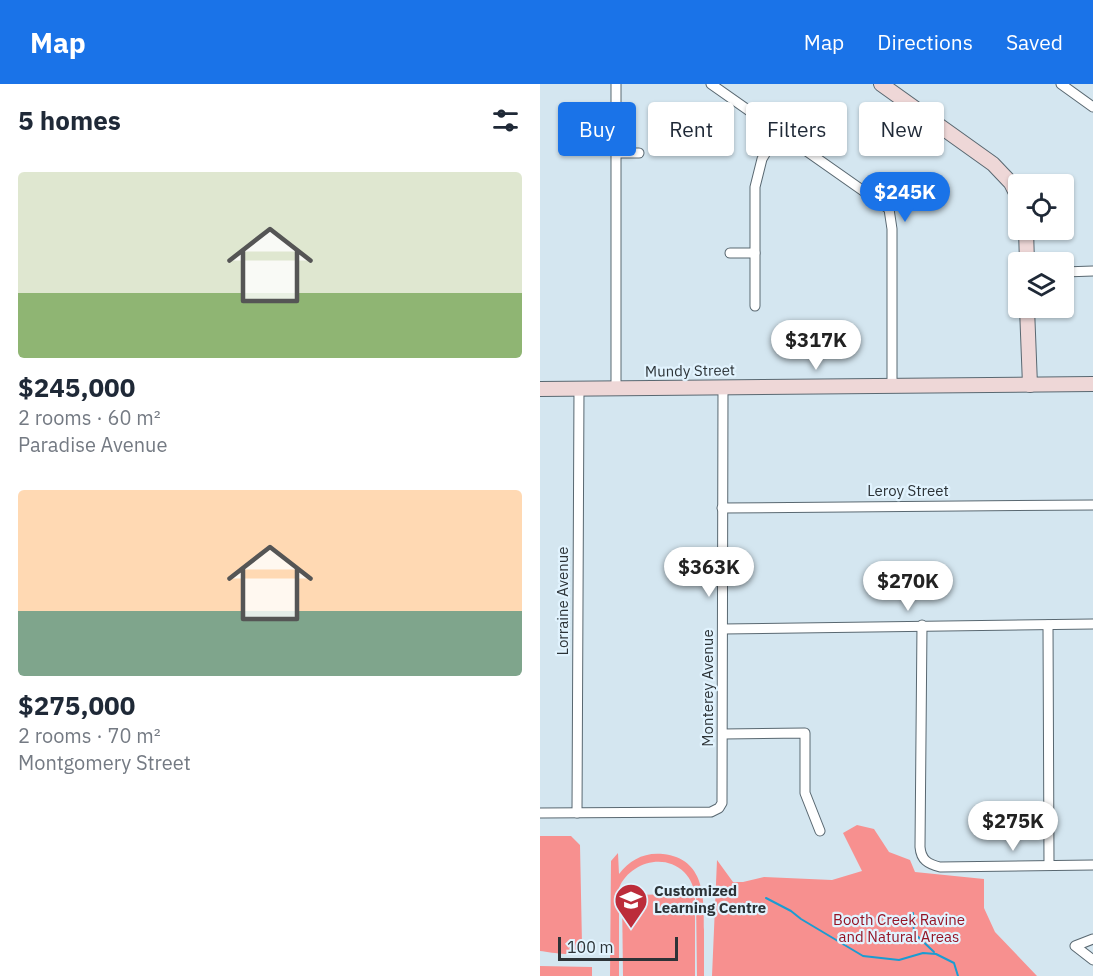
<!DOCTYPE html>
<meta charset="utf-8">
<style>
:root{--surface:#fff;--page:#f6f6f7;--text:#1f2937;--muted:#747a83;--accent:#1a73e8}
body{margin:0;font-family:"IBM Plex Sans",sans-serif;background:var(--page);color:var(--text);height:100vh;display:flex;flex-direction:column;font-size:22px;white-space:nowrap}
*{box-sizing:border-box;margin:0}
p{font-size:20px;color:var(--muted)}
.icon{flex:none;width:33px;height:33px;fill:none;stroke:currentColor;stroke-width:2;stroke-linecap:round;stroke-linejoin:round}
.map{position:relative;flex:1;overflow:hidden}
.drawer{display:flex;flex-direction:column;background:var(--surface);width:540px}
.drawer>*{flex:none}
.hud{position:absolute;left:18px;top:18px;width:444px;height:54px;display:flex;gap:12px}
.buttons{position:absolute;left:468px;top:90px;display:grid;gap:12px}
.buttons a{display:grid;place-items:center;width:66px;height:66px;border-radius:6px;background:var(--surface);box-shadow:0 2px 4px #0004;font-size:30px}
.scale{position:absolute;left:18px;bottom:15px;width:120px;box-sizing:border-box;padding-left:6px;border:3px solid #2c3337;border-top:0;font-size:16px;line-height:21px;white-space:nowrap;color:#2c3337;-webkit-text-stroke:4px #e1f3fe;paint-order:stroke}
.price{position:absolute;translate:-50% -51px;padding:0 14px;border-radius:21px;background:#fff;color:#222;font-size:20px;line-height:39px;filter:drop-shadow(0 2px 3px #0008)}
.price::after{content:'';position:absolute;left:50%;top:36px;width:18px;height:14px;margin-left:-9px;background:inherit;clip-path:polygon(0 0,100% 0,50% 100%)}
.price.selected{background:var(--accent);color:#fff}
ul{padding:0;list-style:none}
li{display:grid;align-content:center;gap:12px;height:318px;padding:0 18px}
li span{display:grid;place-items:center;height:186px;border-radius:6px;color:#555}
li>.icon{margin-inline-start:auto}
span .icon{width:108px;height:108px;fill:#fffc;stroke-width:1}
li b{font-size:26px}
h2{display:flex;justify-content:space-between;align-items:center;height:72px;padding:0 18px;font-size:26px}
.chip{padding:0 21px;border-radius:6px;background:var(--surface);box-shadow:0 2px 4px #0004;font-size:21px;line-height:54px}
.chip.selected{background:var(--accent);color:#fff}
header{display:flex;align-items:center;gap:36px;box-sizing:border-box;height:84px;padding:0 30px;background:var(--accent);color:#fff}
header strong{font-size:28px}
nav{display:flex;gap:33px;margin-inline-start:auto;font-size:21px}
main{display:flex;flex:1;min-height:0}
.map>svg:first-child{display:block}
.green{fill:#f7908f}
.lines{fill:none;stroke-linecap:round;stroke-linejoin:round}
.stream{stroke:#1b9cd2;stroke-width:2}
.street-casing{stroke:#596871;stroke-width:11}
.secondary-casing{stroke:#596871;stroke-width:16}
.street{stroke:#fff;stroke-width:9}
.secondary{stroke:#eed7d7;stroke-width:14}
.labels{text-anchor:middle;stroke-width:4.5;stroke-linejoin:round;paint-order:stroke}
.street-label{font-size:15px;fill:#2c3337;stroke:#e1f3fe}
.poi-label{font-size:15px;font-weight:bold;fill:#2c3337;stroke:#e1f3fe;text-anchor:start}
.park-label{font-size:15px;fill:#941426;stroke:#e1f3fe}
</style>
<header>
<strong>Map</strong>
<nav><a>Map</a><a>Directions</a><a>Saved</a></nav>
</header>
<main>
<section class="drawer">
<h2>5 homes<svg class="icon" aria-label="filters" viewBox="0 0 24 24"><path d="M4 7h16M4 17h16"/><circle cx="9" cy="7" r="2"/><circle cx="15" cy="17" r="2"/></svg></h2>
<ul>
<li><span style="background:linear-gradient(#dfe7d0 65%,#8fb573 0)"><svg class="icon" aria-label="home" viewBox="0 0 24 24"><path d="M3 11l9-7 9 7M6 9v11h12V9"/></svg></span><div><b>$245,000</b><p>2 rooms · 60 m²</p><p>Paradise Avenue</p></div></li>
<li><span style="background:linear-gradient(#ffd9b3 65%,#7fa58c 0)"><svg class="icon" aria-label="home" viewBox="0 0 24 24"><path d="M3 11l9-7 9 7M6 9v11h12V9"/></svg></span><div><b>$275,000</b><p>2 rooms · 70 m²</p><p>Montgomery Street</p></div></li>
</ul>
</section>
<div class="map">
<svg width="553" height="892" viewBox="0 0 553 892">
<rect width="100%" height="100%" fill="#d4e6f0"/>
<g class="green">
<path d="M317,741L334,745L349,768L370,776L375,788L444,795V824L455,848L497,892H172L177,776L193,798H203L224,793L292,796L322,787L303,749Z"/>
<path d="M0,752H31L40,761L42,860L41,865C31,874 12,868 0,867Z"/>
<path d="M78,769L79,790C90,776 104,768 123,770C165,775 164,813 164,846C164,861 164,877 164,892H157L156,813C154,804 151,795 144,788C124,768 89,779 79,804C77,810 79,820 79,827C79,849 79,870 79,892H70L71,777Z"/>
<path d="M155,810V892H83L82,811Z"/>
<path d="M0,882L52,883V892H0Z"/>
</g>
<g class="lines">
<g class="stream">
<path d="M226,814L251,827L261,835L323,872L359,876L383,869L396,870L414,879L418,892"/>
<path d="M373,829L374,849L394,868"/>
</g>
<defs>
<g id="street">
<path d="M171,0L349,125L352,145V302"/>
<path d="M521,0L553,23"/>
<path d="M76,69H99"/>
<path d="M190,169H215"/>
<path d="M524,188L553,187"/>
<path d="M215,222V103L222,75L238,48"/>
<path d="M76,304V0"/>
<path d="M182,424L553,421"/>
<path d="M382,541L380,763C381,776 388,780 400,783L553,781"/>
<path d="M508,541L509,780"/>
<path d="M183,545L553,540"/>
<path d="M183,650L265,649V709L280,747"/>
<path d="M0,729L171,728L179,724L182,719L183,303"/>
<path d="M37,729L39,305"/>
<path d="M553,855L535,862L553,876"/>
</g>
<g id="secondary">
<path d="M341,0L453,80L471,99L478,113"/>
<path d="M486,146L487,178"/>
<path d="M487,224L490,301"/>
<path d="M0,305L553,300"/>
</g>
</defs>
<use href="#street" class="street-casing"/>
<use href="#secondary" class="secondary-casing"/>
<use href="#street" class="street"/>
<use href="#secondary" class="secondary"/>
</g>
<defs>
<symbol id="school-pin" viewBox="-11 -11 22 30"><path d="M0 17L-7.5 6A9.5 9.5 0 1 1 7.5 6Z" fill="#bc2c3a" stroke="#e1f3fe"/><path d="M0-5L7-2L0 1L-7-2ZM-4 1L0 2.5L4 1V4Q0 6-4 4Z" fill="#fff"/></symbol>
</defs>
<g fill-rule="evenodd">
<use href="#school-pin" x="72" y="797" width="38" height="52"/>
</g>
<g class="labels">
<g class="street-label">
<text transform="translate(150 287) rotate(-1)" y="5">Mundy Street</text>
<text x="368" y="412">Leroy Street</text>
<text transform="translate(23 517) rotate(-90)" y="5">Lorraine Avenue</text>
<text transform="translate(168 604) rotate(-90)" y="5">Monterey Avenue</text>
</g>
<g class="poi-label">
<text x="114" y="812">Customized<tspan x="114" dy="17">Learning Centre</tspan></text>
</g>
<g class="park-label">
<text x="359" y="841">Booth Creek Ravine<tspan x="359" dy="17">and Natural Areas</tspan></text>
</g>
</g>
</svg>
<div class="buttons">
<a><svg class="icon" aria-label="locate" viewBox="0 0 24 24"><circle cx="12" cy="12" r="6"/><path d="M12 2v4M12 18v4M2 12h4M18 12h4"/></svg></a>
<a><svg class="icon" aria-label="layers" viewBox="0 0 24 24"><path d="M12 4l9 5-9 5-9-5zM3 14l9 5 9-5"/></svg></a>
</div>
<div class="scale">100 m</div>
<b class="price selected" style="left:365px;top:139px">$245K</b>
<b class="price" style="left:276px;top:287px">$317K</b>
<b class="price" style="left:169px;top:514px">$363K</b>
<b class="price" style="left:368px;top:528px">$270K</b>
<b class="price" style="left:473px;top:768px">$275K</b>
<div class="hud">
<a class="chip selected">Buy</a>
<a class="chip">Rent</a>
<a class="chip">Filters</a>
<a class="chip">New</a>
</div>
</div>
</main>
